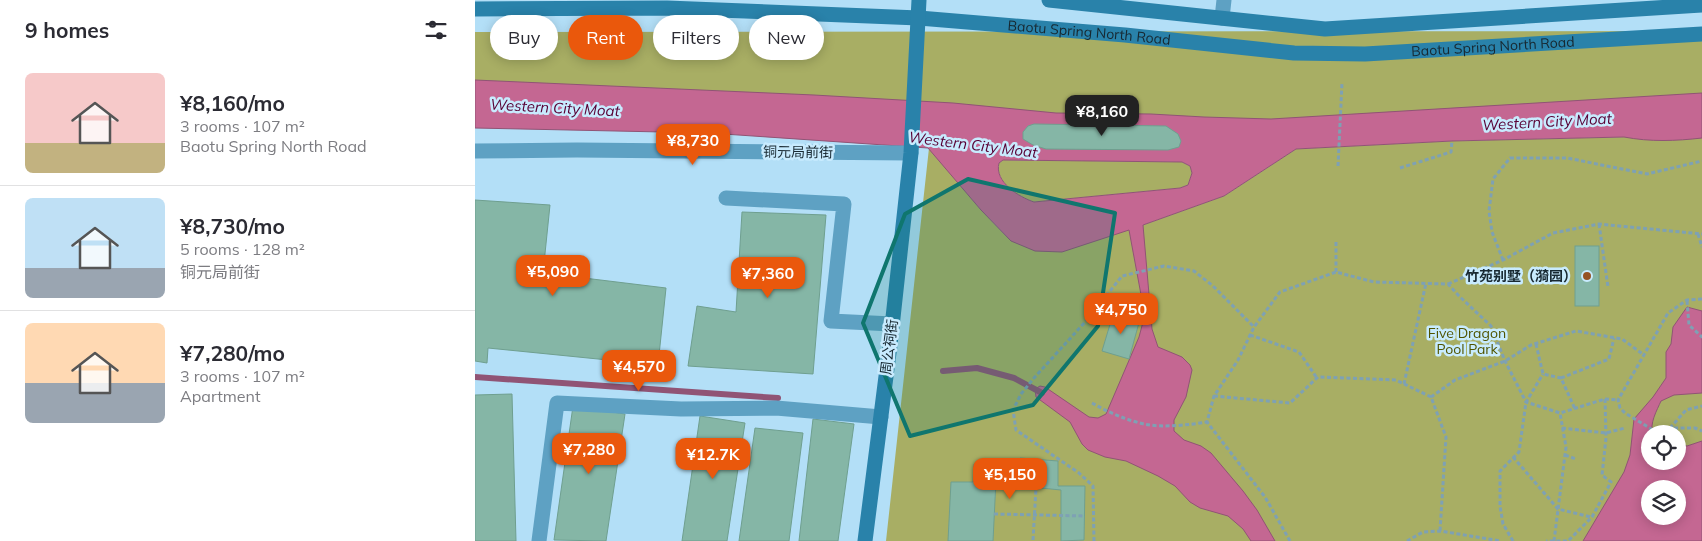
<!DOCTYPE html>
<meta charset="utf-8">
<style>
:root{--surface:#fff;--page:#f2f2f3;--text:#2b2b33;--muted:#7c7c81;--line:#e1e1e2;--accent:#ea580c}
body{margin:0;font-family:Mulish,"Noto Sans SC",sans-serif;background:var(--page);color:var(--text);height:100vh;display:flex;flex-direction:column;font-size:19px;white-space:nowrap}
*{box-sizing:border-box;margin:0}
p{font-size:16px;color:var(--muted)}
.icon{flex:none;width:28px;height:28px;fill:none;stroke:currentColor;stroke-width:2;stroke-linecap:round;stroke-linejoin:round}
.map{position:relative;flex:1;overflow:hidden}
.sheet{display:flex;flex-direction:column;background:var(--surface);width:475px}
.sheet>*{flex:none}
.banner{position:absolute;left:15px;top:15px;width:475px;height:45px;display:flex;gap:10px}
.buttons{position:absolute;left:1166px;top:425px;display:grid;gap:10px}
.buttons a{display:grid;place-items:center;width:45px;height:45px;border-radius:50%;background:var(--surface);box-shadow:0 2px 12px #0003;font-size:25px}
.price{position:absolute;translate:-50% -42px;padding:0 11px;border-radius:10px;background:var(--accent);color:#fff;font-size:16px;line-height:32px;filter:drop-shadow(0 1px 2px #0008)}
.price::after{content:'';position:absolute;left:50%;top:30px;width:15px;height:11px;margin-left:-8px;background:inherit;clip-path:polygon(0 0,100% 0,50% 100%)}
.price.current{background:#222;color:#fff}
ul{padding:0;list-style:none}
li{display:flex;align-items:center;gap:15px;height:125px;padding:0 25px}
li+li{border-top:1px solid var(--line)}
li span{display:grid;place-items:center;flex:none;width:140px;height:100px;border-radius:8px;color:#555}
li>.icon{margin-inline-start:auto}
span .icon{width:60px;height:60px;fill:#fffc;stroke-width:1}
li b{font-size:21px}
h2{display:flex;justify-content:space-between;align-items:center;height:60px;padding:0 25px;font-size:21px}
.tag{padding:0 18px;border-radius:22px;background:var(--surface);box-shadow:0 2px 12px #0003;font-size:18px;line-height:45px}
.tag.current{background:var(--accent);color:#fff}
main{display:flex;flex:1;min-height:0}
.map>svg:first-child{display:block}
.green{fill:#a8ae64;fill-rule:evenodd}
.water{fill:#c46792;stroke:#905475;fill-rule:evenodd}
.lines{fill:none;stroke-linecap:round;stroke-linejoin:round}
.stream{stroke:#905475;stroke-width:6}
.building{fill:#85b6a6;stroke:#6f9f8f}
.path{stroke:#7ea1b4;stroke-width:3;stroke-dasharray:4 2.5;stroke-linecap:butt}
.street{stroke:#5ea1c3;stroke-width:15}
.secondary{stroke:#2982aa;stroke-width:15}
.marked{fill:#0f766e;fill-opacity:0.2;stroke:#0f766e;stroke-width:4;stroke-linejoin:round}
.poi-dot{fill:#965324;stroke:#c8ebfe;stroke-width:2}
.labels{text-anchor:middle;stroke-width:5;stroke-linejoin:round;paint-order:stroke}
.street-label{font-size:14px;fill:#172831;stroke:#c8ebfe}
.poi-label{font-size:14px;font-weight:bold;fill:#172831;stroke:#c8ebfe;text-anchor:end}
.park-label{font-size:14px;fill:#505400;stroke:#c8ebfe}
.water-label{font-size:15px;font-style:italic;fill:#580034;stroke:#c8ebfe}
</style>
<main>
<section class="sheet">
<h2>9 homes<svg class="icon" aria-label="filters" viewBox="0 0 24 24"><path d="M4 7h16M4 17h16"/><circle cx="9" cy="7" r="2"/><circle cx="15" cy="17" r="2"/></svg></h2>
<ul>
<li><span style="background:linear-gradient(#f6c9c9 70%,#c2b280 0)"><svg class="icon" aria-label="home" viewBox="0 0 24 24"><path d="M3 11l9-7 9 7M6 9v11h12V9"/></svg></span><div><b>¥8,160/mo</b><p>3 rooms · 107 m²</p><p>Baotu Spring North Road</p></div></li>
<li><span style="background:linear-gradient(#bfe0f5 70%,#9aa5b1 0)"><svg class="icon" aria-label="home" viewBox="0 0 24 24"><path d="M3 11l9-7 9 7M6 9v11h12V9"/></svg></span><div><b>¥8,730/mo</b><p>5 rooms · 128 m²</p><p>铜元局前街</p></div></li>
<li><span style="background:linear-gradient(#ffd9b3 60%,#9aa5b1 0)"><svg class="icon" aria-label="home" viewBox="0 0 24 24"><path d="M3 11l9-7 9 7M6 9v11h12V9"/></svg></span><div><b>¥7,280/mo</b><p>3 rooms · 107 m²</p><p>Apartment</p></div></li>
</ul>
</section>
<div class="map">
<svg width="1227" height="541" viewBox="0 0 1227 541">
<rect width="100%" height="100%" fill="#b3dff7"/>
<g class="green">
<path d="M1227,31V116L977,141L1149,137L1227,130V541H411L454,148L506,210L536,241L654,230L749,196L821,149L976,141L0,124V32ZM1175,434H1202V461H1175ZM1175,489H1202V516H1175Z"/>
<path d="M528,160L707,162L715,166L717,173L713,185L705,188L559,202C544,197 519,182 524,163Z"/>
</g>
<g class="water">
<path d="M0,80L339,95L478,103L581,113L676,114L729,117L796,119L1227,93V138C1201,141 1175,142 1149,137L977,141L821,149L749,196L668,225L677,329L683,347L707,357L715,365L717,370L711,397L699,420V431L709,440L726,446L736,453L768,491L782,510L800,541H776L768,529L753,516L725,508L715,502L700,486L683,476L651,461L630,457L613,450L607,444L595,422L561,397L560,389L565,386L570,387L614,417L623,418L631,414L664,337L668,322L667,300L654,230L587,252L560,251L536,241L506,210L453,148L234,133L0,128ZM528,160L707,162L715,166L717,173L713,185L705,188L559,202C544,197 519,182 524,163Z"/>
<path d="M1212,307L1227,311V393L1199,395L1186,401C1182,410 1174,424 1178,434H1175V461H1202L1203,444L1212,446L1227,441V541H1108L1149,472L1155,455L1159,419L1178,397L1191,378V352L1196,344L1198,327ZM1175,489H1202V516H1175Z"/>
</g>
<g class="lines">
<g class="stream">
<path d="M468,371L502,368L539,378L567,393"/>
<path d="M0,377L303,398"/>
</g>
</g>
<g class="building">
<path d="M559,124L691,126L703,134L706,141L704,147L693,150L571,149L558,145L548,139V132L553,126Z"/>
<path d="M0,200L75,205L68,273L191,288L183,365L13,348L12,363L0,361Z"/>
<path d="M267,212L351,215L338,374L213,366L222,306L261,312Z"/>
<rect x="1100" y="246" width="24" height="60"/>
<path d="M639,311L665,319L654,359L627,351Z"/>
<path d="M37,394L41,541H0V395Z"/>
<path d="M98,406L150,414L131,541L79,540Z"/>
<path d="M225,416L270,423L252,541H207Z"/>
<path d="M338,419L379,424L363,541H324Z"/>
<path d="M280,428L328,433L314,541H264Z"/>
<path d="M545,458L583,461V486H610L609,540L586,541V490L535,485L536,476L512,474V479L521,480L518,541H473L476,482H498L499,464L544,467Z"/>
</g>
<g class="lines">
<g class="path">
<path d="M863,166L867,83"/>
<path d="M925,168L976,152L977,141"/>
<path d="M1124,224L1133,287"/>
<path d="M1223,234L1227,247"/>
<path d="M1028,260L1017,232L1014,211L1018,179L1035,158H1092L1172,174L1227,161"/>
<path d="M861,272V241"/>
<path d="M973,284L1028,260L1078,233L1124,224L1227,234"/>
<path d="M1227,299L1212,300L1193,313L1143,400L1145,408L1150,413L1178,430L1184,431L1195,428H1220L1227,431"/>
<path d="M1212,301L1214,325L1227,337V339"/>
<path d="M775,335L824,352L842,378"/>
<path d="M1061,344L1068,374L1086,378L1100,409"/>
<path d="M1086,378L1134,359L1139,338"/>
<path d="M929,384L951,283"/>
<path d="M739,396L815,403L843,377L921,380L956,397L971,437L965,531"/>
<path d="M956,397L980,380L1030,361L1056,345L1101,331L1147,339L1169,355"/>
<path d="M1130,399L1143,400"/>
<path d="M617,403C633,412 651,420 669,424C687,428 713,425 732,422"/>
<path d="M1087,428L1131,433L1150,428"/>
<path d="M1195,428L1211,410L1227,406"/>
<path d="M1090,455L1101,459"/>
<path d="M1038,457L1083,509L1116,517"/>
<path d="M519,514L610,516"/>
<path d="M558,540L561,488"/>
<path d="M619,541L618,486L604,473L541,430L538,410L546,394L559,378L611,321L647,276L689,266L719,271L738,286L779,327"/>
<path d="M815,541L790,497L732,422L739,396L763,360L779,327L805,292L861,272L899,282L973,284L984,296L1016,326L1030,361L1051,402L1085,413L1130,399L1131,438L1127,475L1136,482L1117,517L1093,541H1071"/>
<path d="M932,541L948,532L965,531L1026,541"/>
<path d="M1038,541L1028,524L1025,506V471L1044,452L1051,402L1068,374"/>
<path d="M1079,541L1091,447L1085,413"/>
</g>
<g class="street">
<path d="M747,18L749,0"/>
<path d="M0,151L102,150L436,153"/>
<path d="M251,198L369,204L356,321L417,324"/>
<path d="M64,541L82,403L206,409L301,408L406,417"/>
</g>
<g class="secondary">
<path d="M574,0L850,29L1227,5"/>
<path id="s1" d="M0,9L192,8L444,18L650,35L819,53L890,54L1227,34"/>
<path d="M390,541L415,345L436,153L444,0"/>
</g>
</g>
<path class="marked" d="M493,179L640,213L623,326L558,405L435,436L388,323L430,214Z"/>
<circle class="poi-dot" cx="1112" cy="276" r="5"/>
<g class="labels">
<g class="street-label">
<text dy="5" stroke="none"><textPath href="#s1" startOffset="615">Baotu Spring North Road</textPath></text>
<text dy="5" stroke="none"><textPath href="#s1" startOffset="1020">Baotu Spring North Road</textPath></text>
<text transform="translate(323 152) rotate(1)" y="5">铜元局前街</text>
<text transform="translate(414 347) rotate(-83)" y="5">周公祠街</text>
</g>
<g class="poi-label">
<text x="1102" y="281">竹苑别墅（漪园）</text>
</g>
<g class="park-label">
<text x="992" y="338">Five Dragon<tspan x="992" dy="16">Pool Park</tspan></text>
</g>
<g class="water-label">
<text transform="translate(80 108) rotate(3)" y="5">Western City Moat</text>
<text transform="translate(1072 122) rotate(-3)" y="5">Western City Moat</text>
<text transform="translate(498 145) rotate(7)" y="5">Western City Moat</text>
</g>
</g>
</svg>
<div class="buttons">
<a><svg class="icon" aria-label="locate" viewBox="0 0 24 24"><circle cx="12" cy="12" r="6"/><path d="M12 2v4M12 18v4M2 12h4M18 12h4"/></svg></a>
<a><svg class="icon" aria-label="layers" viewBox="0 0 24 24"><path d="M12 4l9 5-9 5-9-5zM3 14l9 5 9-5"/></svg></a>
</div>
<b class="price current" style="left:627px;top:137px">¥8,160</b>
<b class="price" style="left:218px;top:166px">¥8,730</b>
<b class="price" style="left:78px;top:297px">¥5,090</b>
<b class="price" style="left:293px;top:299px">¥7,360</b>
<b class="price" style="left:646px;top:335px">¥4,750</b>
<b class="price" style="left:164px;top:392px">¥4,570</b>
<b class="price" style="left:114px;top:475px">¥7,280</b>
<b class="price" style="left:238px;top:480px">¥12.7K</b>
<b class="price" style="left:535px;top:500px">¥5,150</b>
<div class="banner">
<a class="tag">Buy</a>
<a class="tag current">Rent</a>
<a class="tag">Filters</a>
<a class="tag">New</a>
</div>
</div>
</main>
